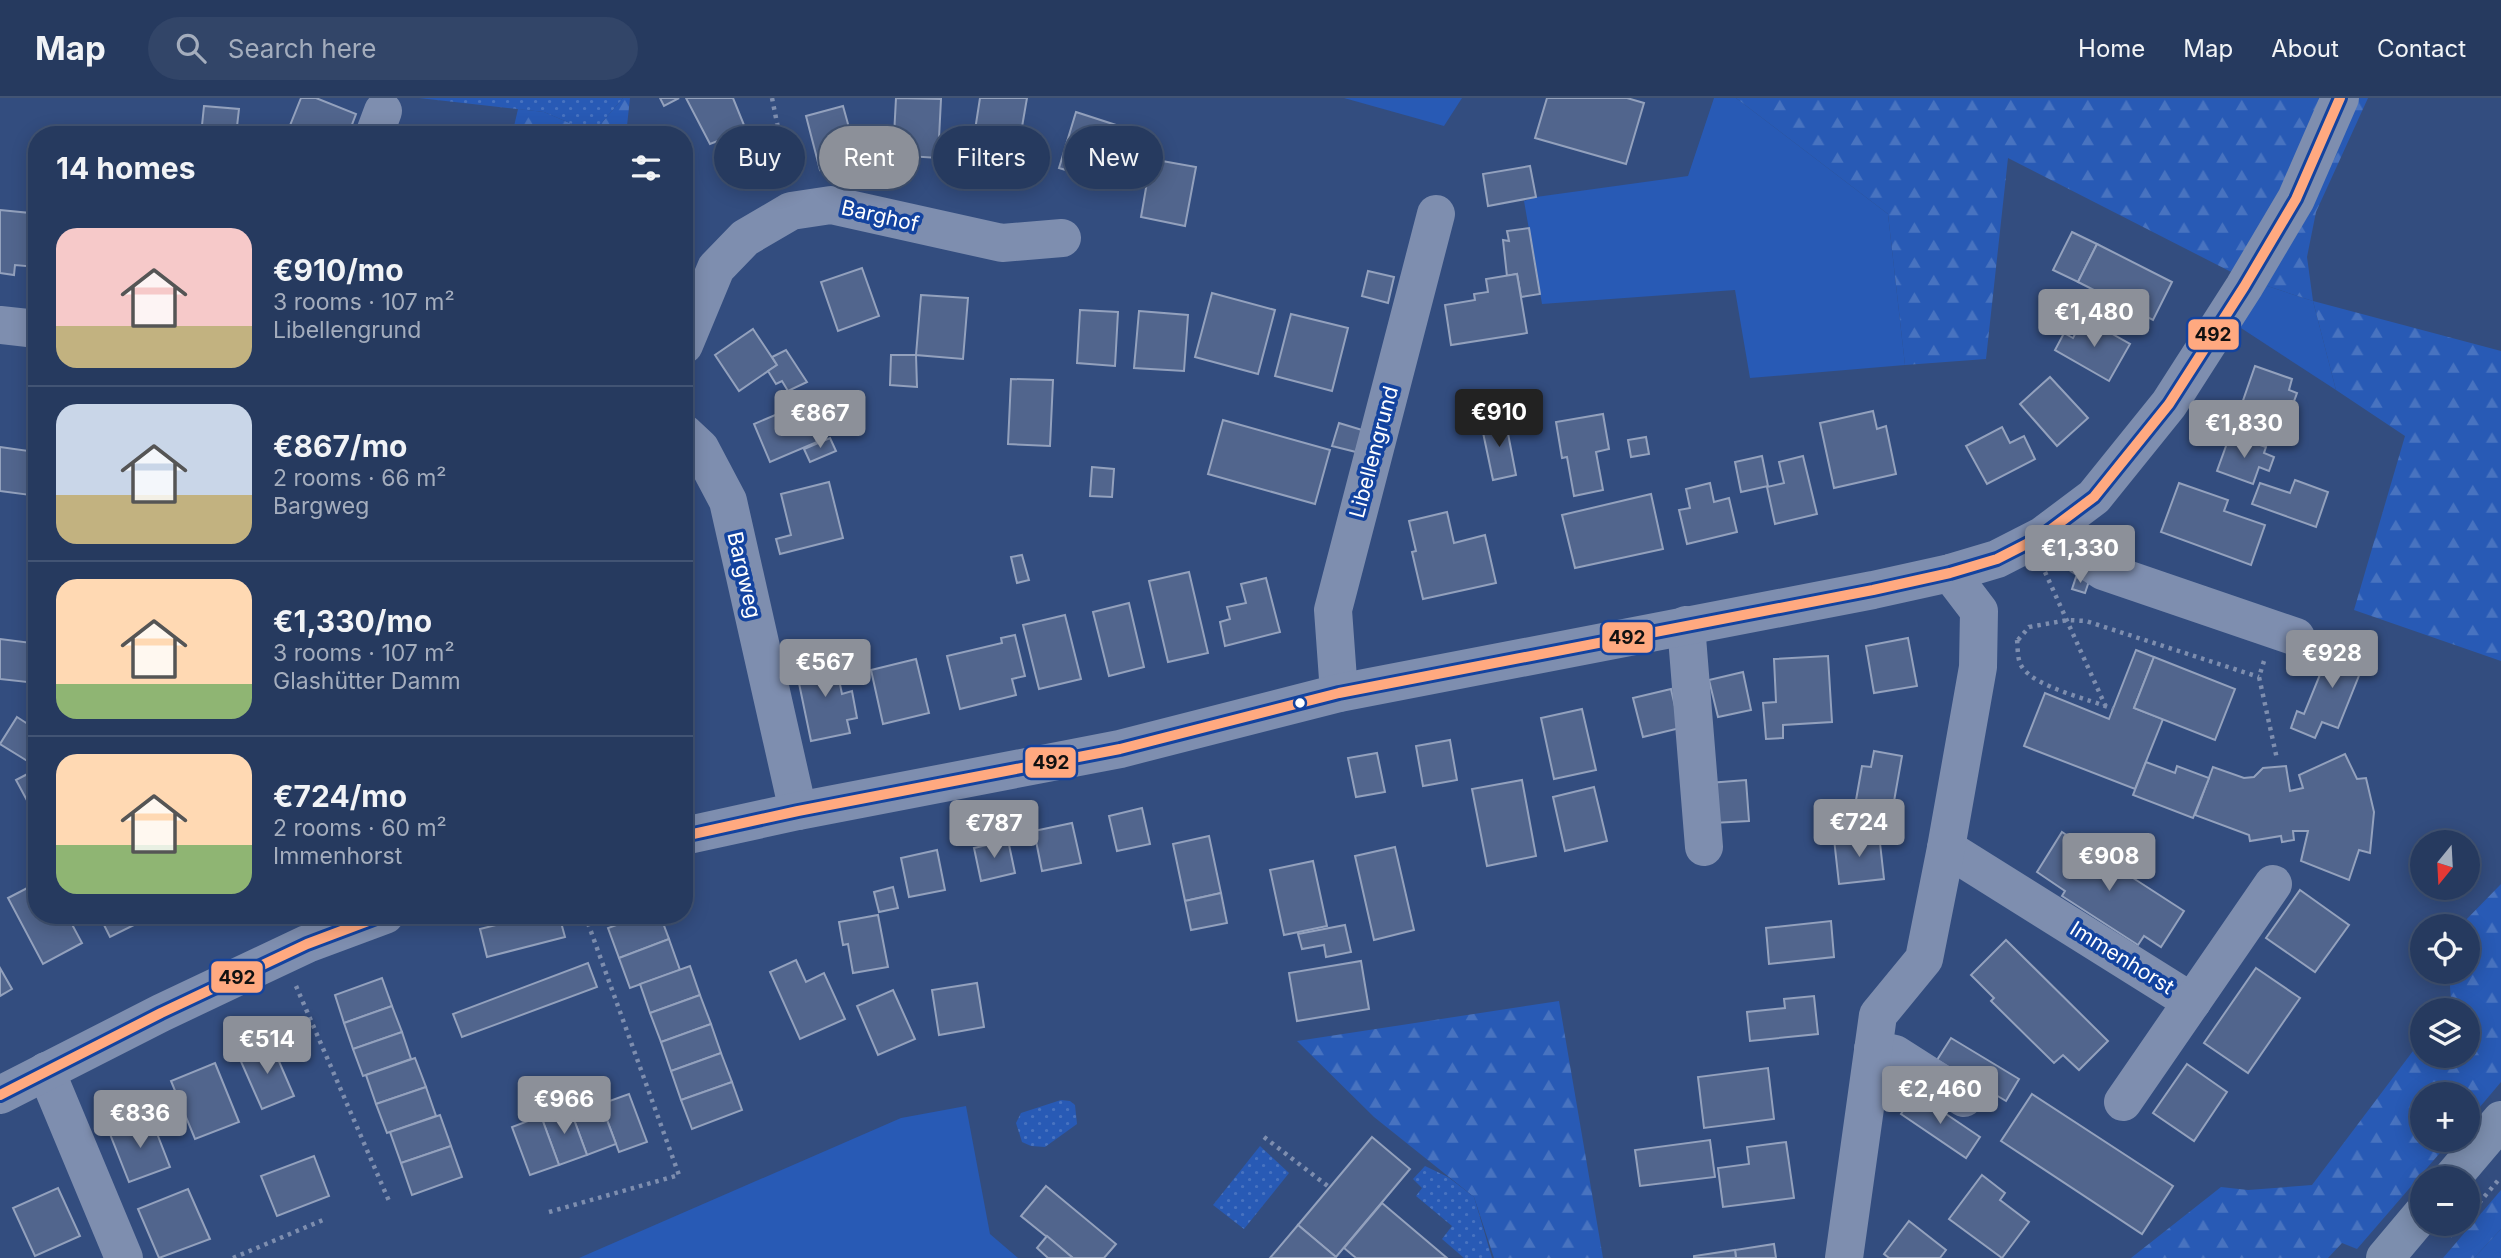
<!DOCTYPE html>
<meta charset="utf-8">
<style>
:root{--surface:#263a5f;--page:#324568;--text:#f1f3f6;--muted:#a4adbd;--line:#425474;--accent:#8c9099}
body{margin:0;font-family:Inter,sans-serif;background:var(--page);color:var(--text);height:100vh;display:flex;flex-direction:column;font-size:26px;white-space:nowrap}
*{box-sizing:border-box;margin:0}
p{font-size:23px;color:var(--muted)}
.icon{flex:none;width:38px;height:38px;fill:none;stroke:currentColor;stroke-width:2;stroke-linecap:round;stroke-linejoin:round}
.map{position:relative;flex:1;overflow:hidden}
.drawer{position:absolute;left:28px;top:28px;width:665px;height:798px;display:flex;flex-direction:column;background:var(--surface);border-radius:28px;box-shadow:0 4px 18px #0003,0 0 0 2px var(--line)}
.drawer>*{flex:none}
.top-card{position:absolute;left:714px;top:28px;width:665px;height:63px;display:flex;gap:14px}
.needle{width:46px;rotate:198deg}
.tools{position:absolute;left:2410px;top:732px;display:grid;gap:14px}
.tools a{display:grid;place-items:center;width:70px;height:70px;border-radius:50%;background:var(--surface);box-shadow:0 4px 18px #0003,0 0 0 2px var(--line);font-size:35px}
.price{position:absolute;translate:-50% -60px;padding:0 16px;border-radius:7px;background:var(--accent);color:#fff;font-size:23px;line-height:46px;filter:drop-shadow(0 2px 4px #0008)}
.price::after{content:'';position:absolute;left:50%;top:42px;width:21px;height:16px;margin-left:-10px;background:inherit;clip-path:polygon(0 0,100% 0,50% 100%)}
.price.selected{background:#222;color:#fff}
ul{padding:0;list-style:none}
li{display:flex;align-items:center;gap:21px;height:175px;padding:0 28px}
li+li{border-top:2px solid var(--line)}
li span{display:grid;place-items:center;flex:none;width:196px;height:140px;border-radius:21px;color:#555}
li>.icon{margin-inline-start:auto}
span .icon{width:84px;height:84px;fill:#fffc;stroke-width:1}
li b{font-size:30px}
h2{display:flex;justify-content:space-between;align-items:center;height:84px;padding:0 28px;font-size:30px}
.tag{padding:0 24px;border-radius:32px;background:var(--surface);box-shadow:0 4px 18px #0003,0 0 0 2px var(--line);font-size:24px;line-height:63px}
.tag.selected{background:var(--accent);color:#fff}
header{display:flex;align-items:center;gap:42px;box-sizing:border-box;height:98px;padding:0 35px;background:var(--surface);border-bottom:2px solid var(--line)}
header strong{font-size:33px}
nav{display:flex;gap:38px;margin-inline-start:auto;font-size:24px}
.search{width:490px;height:63px;background:var(--page);display:flex;align-items:center;gap:18px;box-sizing:border-box;padding:0 24px;border-radius:38px;color:var(--muted);font-size:26px}
.map>svg:first-child{display:block}
.grass{fill:#285ab5}
.forest{fill:url(#forest-firs)}
.park{fill:url(#park-dots)}
.building{fill:#51658d;stroke:#93a1bd;stroke-width:2}
.lines{fill:none;stroke-linecap:round;stroke-linejoin:round}
.path{stroke:#7e8eaf;stroke-width:4.5;stroke-dasharray:3.5 5;stroke-linecap:butt}
.minor{stroke:#7e8eaf;stroke-width:38}
.major{stroke:#7c8eae;stroke-width:38}
.bus-1-casing{stroke:#13439f;stroke-width:16}
.bus-1{stroke:#ffa980;stroke-width:10}
.bus-dot{fill:#fff;stroke:#13439f;stroke-width:2.5}
.labels{text-anchor:middle;stroke-width:7;stroke-linejoin:round;paint-order:stroke}
.street-label{font-size:21px;fill:#fff;stroke:#13439f}
.line-badge{stroke:#13439f;stroke-width:2.5}
.pale-badge-label{font-size:19px;text-anchor:middle;font-weight:bold;fill:#111}
</style>
<header>
<strong>Map</strong>
<div class="search"><svg class="icon" aria-label="search" viewBox="0 0 24 24"><circle cx="10" cy="10" r="6"/><path d="M15 15l6 6"/></svg>Search here</div>
<nav><a>Home</a><a>Map</a><a>About</a><a>Contact</a></nav>
</header>
<div class="map">
<svg width="2501" height="1160" viewBox="0 0 2501 1160">
<defs>
<pattern id="forest-firs" width="22" height="20" patternUnits="userSpaceOnUse" patternTransform="scale(1.75)"><rect width="22" height="20" fill="#285ab5"/><path d="M5 1l3.5 6h-7zM16 11l3.5 6h-7z" fill="#4873c0"/></pattern>
<pattern id="park-dots" width="8" height="8" patternUnits="userSpaceOnUse" patternTransform="scale(1.75)"><rect width="8" height="8" fill="#285ab5"/><path d="M2 2h.1M6 6h.1" fill="none" stroke="#4873c0" stroke-width="1.8" stroke-linecap="round"/></pattern>
</defs>
<rect width="100%" height="100%" fill="#334d7f"/>
<g class="grass">
<path d="M1344,0H1462L1444,28Z"/>
<path d="M1714,0H1736L1888,116L1905,267L1750,280L1735,192L1542,206L1524,103L1536,99L1688,78Z"/>
<path d="M2243,180L2313,203L2336,292L2221,217Z"/>
<path d="M966,1008L990,1136L1018,1160H579L901,1020Z"/>
<path d="M2501,1131V1160H2474Z"/>
</g>
<g class="forest">
<path d="M623,0H630L626,37H512L518,11L544,14L593,35Z"/>
<path d="M1736,0H2368L2316,114L2307,159L2313,203L2501,253V563L2354,512L2405,338L2336,292L2313,203L2243,180L2008,60L1986,261L1905,267L1888,116Z"/>
<path d="M2501,786V984L2468,1023V996H2422V1041H2452L2357,1151L2342,1145L2328,1160H2131L2221,1089L2248,1092L2312,1087L2422,941V957H2468V912H2444L2451,903L2449,873H2468V828H2460Z"/>
<path d="M1559,903L1603,1160H1494L1474,1099L1374,1019L1297,943Z"/>
<path d="M2501,1092V1131L2474,1160H2443Z"/>
</g>
<g class="park">
<path d="M419,0H623L593,35L544,14Z"/>
<path d="M1061,1002L1070,1003L1075,1007L1077,1026L1045,1049L1031,1048L1022,1044L1016,1025L1021,1015Z"/>
<path d="M1260,1048L1289,1075L1244,1131L1213,1107Z"/>
<path d="M1425,1068L1448,1079L1474,1099L1492,1160H1464L1442,1141L1452,1128L1416,1098L1422,1090L1413,1081Z"/>
</g>
<g class="building">
<path d="M301,0H316L356,16L348,37H305L289,30Z"/>
<path d="M660,0H679L664,8Z"/>
<path d="M686,0H733L746,32L710,46Z"/>
<path d="M896,0L941,1L938,60L893,57Z"/>
<path d="M980,0H1027L1018,52L973,45Z"/>
<path d="M1547,0H1627L1644,5L1626,66L1535,40Z"/>
<path d="M204,8L239,11L236,37H201Z"/>
<path d="M843,8L858,62L820,72L806,18Z"/>
<path d="M1076,14L1119,28L1103,83L1059,70Z"/>
<path d="M1151,61L1196,69L1185,128L1141,119Z"/>
<path d="M1530,68L1536,99L1488,108L1483,76Z"/>
<path d="M0,112L30,115L29,133L37,134V169L15,167L14,177L0,175Z"/>
<path d="M1529,130L1540,196L1521,199L1517,176L1507,178L1503,142L1509,143L1507,133Z"/>
<path d="M2072,134L2097,146L2078,184L2053,172Z"/>
<path d="M2097,146L2172,184L2153,222L2078,184Z"/>
<path d="M862,170L879,218L838,233L821,184Z"/>
<path d="M1368,173L1394,179L1388,205L1362,198Z"/>
<path d="M1517,176L1527,235L1451,247L1445,207L1475,202L1474,196L1488,194L1486,181Z"/>
<path d="M1212,195L1275,212L1258,276L1195,259Z"/>
<path d="M921,197L968,200L963,261L916,257Z"/>
<path d="M1080,212L1118,214L1115,268L1077,265Z"/>
<path d="M1139,213L1188,217L1184,273L1134,270Z"/>
<path d="M1291,216L1348,230L1332,293L1275,278Z"/>
<path d="M2084,220L2130,246L2109,283L2055,252L2064,235L2073,240Z"/>
<path d="M753,231L777,267L739,293L715,257Z"/>
<path d="M786,252L807,284L788,293L782,283L776,286L768,273L777,267L772,259Z"/>
<path d="M891,257H916L917,289L890,287Z"/>
<path d="M2255,268L2292,281L2289,292L2297,295L2283,333L2238,317Z"/>
<path d="M2050,279L2088,320L2057,348L2020,306Z"/>
<path d="M1011,281L1053,282L1050,348L1008,346Z"/>
<path d="M801,306L817,344L770,364L754,326Z"/>
<path d="M1873,313L1877,331L1886,328L1896,376L1834,390L1820,325Z"/>
<path d="M1603,316L1609,351L1596,354L1603,392L1574,398L1567,359L1562,360L1556,324Z"/>
<path d="M1505,320L1516,377L1493,382L1481,325Z"/>
<path d="M1223,322L1330,352L1315,406L1208,376Z"/>
<path d="M1339,325L1362,332L1356,354L1332,348Z"/>
<path d="M2002,329L2010,345L2024,338L2035,361L1987,386L1966,348Z"/>
<path d="M2230,337L2266,349L2264,355L2274,359L2269,373L2259,369L2253,386L2217,373Z"/>
<path d="M1646,339L1649,356L1631,359L1628,342Z"/>
<path d="M830,340L836,353L810,364L804,351Z"/>
<path d="M0,349L36,354L30,397L0,393Z"/>
<path d="M1762,358L1768,388L1741,394L1735,364Z"/>
<path d="M1803,358L1817,416L1775,426L1767,389L1784,385L1779,364Z"/>
<path d="M1092,369L1114,371L1112,399L1090,398Z"/>
<path d="M2295,382L2328,394L2316,429L2252,406L2260,385L2290,395Z"/>
<path d="M829,384L843,440L780,456L776,441L791,437L781,396Z"/>
<path d="M1710,385L1714,404L1729,400L1737,434L1687,446L1679,412L1690,410L1686,391Z"/>
<path d="M2179,385L2228,402L2224,413L2265,427L2251,467L2161,434Z"/>
<path d="M1651,396L1663,451L1575,470L1562,417Z"/>
<path d="M1447,414L1454,445L1485,437L1496,485L1423,501L1412,454L1416,453L1409,423Z"/>
<path d="M1022,457L1029,482L1017,485L1011,459Z"/>
<path d="M1189,474L1208,555L1168,564L1149,483Z"/>
<path d="M2076,479L2089,483L2085,495L2072,491Z"/>
<path d="M1266,480L1280,534L1225,548L1220,524L1230,521L1227,509L1246,505L1241,486Z"/>
<path d="M1129,505L1144,569L1109,578L1093,514Z"/>
<path d="M1065,517L1081,581L1039,591L1023,527Z"/>
<path d="M1015,537L1025,578L1012,581L1016,597L960,611L947,558L1002,545L1001,540Z"/>
<path d="M1908,540L1917,588L1874,595L1866,548Z"/>
<path d="M0,541L32,545L27,584L0,581Z"/>
<path d="M2334,542L2368,555L2338,630L2322,624L2315,640L2291,630L2297,613L2304,616Z"/>
<path d="M684,547L690,571L684,572Z"/>
<path d="M2136,552L2154,559L2134,610L2163,621L2135,691L2024,648L2045,595L2109,621Z"/>
<path d="M834,558L842,596L852,593L857,620L847,622L850,635L811,643L795,566Z"/>
<path d="M1828,558L1832,624L1783,627V640L1766,641L1763,605L1776,604L1774,561Z"/>
<path d="M2154,559L2235,591L2215,642L2134,610Z"/>
<path d="M916,561L929,615L883,626L871,572Z"/>
<path d="M1743,574L1751,612L1718,619L1709,582Z"/>
<path d="M1671,591L1680,630L1643,639L1633,600Z"/>
<path d="M1582,611L1596,672L1554,681L1541,620Z"/>
<path d="M17,619L37,632V652L29,664L0,646Z"/>
<path d="M1450,642L1457,682L1423,688L1416,648Z"/>
<path d="M1874,653L1902,658L1893,709L1856,702L1862,668L1871,669Z"/>
<path d="M1377,655L1385,694L1356,699L1348,660Z"/>
<path d="M2345,656L2357,681L2366,680L2374,714L2370,755L2359,752L2349,782L2301,763L2308,733H2293L2294,742L2282,744L2281,738L2250,743L2249,737L2195,717L2213,669L2244,680L2254,679L2263,670L2286,668L2290,693L2303,690L2299,677Z"/>
<path d="M2146,664L2175,675L2177,668L2209,680L2193,720L2133,697Z"/>
<path d="M37,671V721L16,682Z"/>
<path d="M1522,682L1536,758L1487,768L1472,691Z"/>
<path d="M1746,682L1749,723L1713,725L1709,685Z"/>
<path d="M1594,689L1607,743L1565,753L1553,699Z"/>
<path d="M1142,710L1150,746L1117,753L1109,718Z"/>
<path d="M1072,725L1081,765L1042,773L1034,733Z"/>
<path d="M2062,734L2184,813L2161,849L2144,838L2138,847L2062,798L2065,793L2037,774Z"/>
<path d="M1879,736L1884,781L1839,786L1834,741Z"/>
<path d="M1209,738L1221,795L1185,803L1173,746Z"/>
<path d="M1008,742L1015,775L981,783L974,750Z"/>
<path d="M1395,749L1414,832L1374,842L1355,758Z"/>
<path d="M937,752L945,792L909,799L901,760Z"/>
<path d="M1313,763L1327,828L1284,837L1270,772Z"/>
<path d="M37,785V817H67L82,845L43,866L8,800Z"/>
<path d="M893,789L898,810L879,814L874,794Z"/>
<path d="M2300,792L2349,827L2315,874L2266,840Z"/>
<path d="M1221,795L1227,825L1191,832L1185,803Z"/>
<path d="M99,817H139L142,823L110,839Z"/>
<path d="M536,817H559L565,839L487,859L480,831Z"/>
<path d="M644,817H660L669,841L619,860L608,830Z"/>
<path d="M878,817L888,869L853,875L848,846L843,847L839,824Z"/>
<path d="M1831,823L1834,859L1769,866L1766,830Z"/>
<path d="M1345,827L1351,854L1326,859L1324,847L1302,851L1298,836Z"/>
<path d="M669,841L680,872L630,890L619,860Z"/>
<path d="M2006,842L2108,943L2079,972L2063,957L2054,965L1991,903L1994,900L1971,877Z"/>
<path d="M796,862L806,884L824,875L845,921L800,941L770,874Z"/>
<path d="M1361,863L1369,911L1297,923L1289,875Z"/>
<path d="M588,865L597,889L462,939L453,916Z"/>
<path d="M690,868L700,897L650,915L640,886Z"/>
<path d="M0,870L12,891L0,898Z"/>
<path d="M2256,870L2300,900L2248,975L2204,945Z"/>
<path d="M382,880L392,908L344,925L335,897Z"/>
<path d="M977,885L984,929L939,937L932,892Z"/>
<path d="M893,892L915,941L878,957L857,908Z"/>
<path d="M700,897L711,926L661,944L650,915Z"/>
<path d="M1814,898L1818,936L1750,943L1747,914L1785,910L1784,901Z"/>
<path d="M392,908L402,934L353,951L344,925Z"/>
<path d="M711,926L721,955L671,973L661,944Z"/>
<path d="M402,934L411,961L363,978L353,951Z"/>
<path d="M1951,940L2019,981L2006,1003L1937,962Z"/>
<path d="M271,945L294,998L262,1011L239,959Z"/>
<path d="M721,955L732,984L681,1002L671,973Z"/>
<path d="M415,960L426,989L376,1006L366,977Z"/>
<path d="M215,965L239,1024L195,1041L171,983Z"/>
<path d="M2187,966L2227,994L2194,1043L2153,1015Z"/>
<path d="M1768,970L1774,1021L1704,1030L1698,979Z"/>
<path d="M732,984L742,1012L692,1031L681,1002Z"/>
<path d="M426,989L436,1018L387,1035L376,1006Z"/>
<path d="M1915,995L1980,1039L1966,1060L1901,1016Z"/>
<path d="M629,996L647,1044L619,1054L601,1006Z"/>
<path d="M2032,996L2173,1088L2142,1136L2001,1043Z"/>
<path d="M598,998L616,1046L587,1057L569,1008Z"/>
<path d="M569,1008L587,1057L559,1067L541,1018Z"/>
<path d="M440,1017L451,1048L401,1065L390,1034Z"/>
<path d="M541,1018L559,1067L530,1077L512,1029Z"/>
<path d="M151,1020L170,1069L129,1084L110,1036Z"/>
<path d="M1372,1039L1410,1071L1336,1159L1298,1127Z"/>
<path d="M1710,1042L1715,1079L1640,1088L1635,1052Z"/>
<path d="M1786,1044L1794,1100L1723,1109L1718,1070L1749,1066L1747,1049Z"/>
<path d="M451,1048L462,1079L412,1097L401,1065Z"/>
<path d="M314,1058L329,1098L277,1118L261,1078Z"/>
<path d="M1982,1077L2005,1095L2000,1102L2029,1124L2002,1160L1949,1121Z"/>
<path d="M1046,1088L1116,1146L1104,1160H1073L1021,1118Z"/>
<path d="M58,1090L80,1138L35,1158L13,1110Z"/>
<path d="M188,1091L210,1141L159,1160L138,1111Z"/>
<path d="M1382,1105L1447,1160H1356L1344,1150Z"/>
<path d="M1909,1123L1946,1152L1940,1160H1889L1884,1156Z"/>
<path d="M1298,1127L1336,1159L1335,1160H1270Z"/>
<path d="M1047,1138L1073,1160H1048L1037,1150Z"/>
<path d="M1774,1146L1776,1160H1736L1735,1152Z"/>
<path d="M1735,1152L1736,1160H1694V1158Z"/>
</g>
<g class="lines">
<g class="path">
<path d="M772,0L788,80"/>
<path d="M2045,474L2105,607"/>
<path d="M2017,542C2018,550 2017,562 2022,569C2036,590 2090,601 2113,611"/>
<path d="M2018,542L2029,529L2068,522L2086,523L2259,579"/>
<path d="M2264,563L2259,579L2277,661"/>
<path d="M296,888L389,1103"/>
<path d="M1264,1039L1329,1089"/>
<path d="M549,1114L679,1077L585,817"/>
<path d="M2468,1118L2501,1079"/>
<path d="M2450,1138L2461,1125"/>
<path d="M233,1160L323,1122"/>
</g>
<g class="minor">
<path d="M374,37L383,13"/>
<path d="M0,227L37,231"/>
<path d="M684,247L716,170L745,140L791,113L831,107L1002,145L1062,140"/>
<path d="M684,335L700,350L728,403L798,713"/>
<path d="M2053,431L2082,459L2103,473L2296,539"/>
<path d="M1686,527L1704,749"/>
<path d="M1339,595L1333,512L1436,116"/>
<path d="M684,738L798,713L1120,651L1339,595L1873,492L1950,475L1997,461L2042,438L2094,399L2169,306L2244,189L2296,101L2340,0"/>
<path d="M1946,750L2192,904"/>
<path d="M1873,951L1895,956L1964,1000"/>
<path d="M46,973L124,1160"/>
<path d="M0,997L161,915L307,846L385,817"/>
<path d="M2123,1004L2273,786"/>
<path d="M1844,1160L1878,917L1924,861L1946,750L1978,569L1979,513L1950,475"/>
</g>
<g class="major">
<path d="M2452,1080L2501,1022"/>
<path d="M2385,1160L2422,1116"/>
</g>
<defs>
<g id="bus-1">
<path d="M684,738L798,713L1120,651L1339,595L1873,492L1950,475L1997,461L2042,438L2094,399L2169,306L2244,189L2296,101L2340,0"/>
<path d="M0,997L161,915L307,846L384,817"/>
</g>
</defs>
<use href="#bus-1" class="bus-1-casing"/>
<use href="#bus-1" class="bus-1"/>
</g>
<circle class="bus-dot" cx="1300" cy="605" r="6"/>
<g class="labels">
<g class="street-label">
<text transform="translate(880 118) rotate(13)" y="7">Barghof</text>
<text transform="translate(1374 354) rotate(-75)" y="7">Libellengrund</text>
<text transform="translate(744 477) rotate(77)" y="7">Bargweg</text>
<text transform="translate(2122 860) rotate(32)" y="7">Immenhorst</text>
</g>
</g>
<g class="line-badge">
<rect x="2187" y="220" width="53" height="33" rx="7" fill="#ffa980"/>
<rect x="1601" y="523" width="53" height="33" rx="7" fill="#ffa980"/>
<rect x="1024" y="648" width="53" height="33" rx="7" fill="#ffa980"/>
<rect x="210" y="862" width="54" height="34" rx="7" fill="#ffa980"/>
</g>
<g class="pale-badge-label">
<text x="2213" y="243">492</text>
<text x="1627" y="546">492</text>
<text x="1051" y="671">492</text>
<text x="237" y="886">492</text>
</g>
</svg>
<div class="tools">
<a><svg class="needle" viewBox="-14 -14 28 28"><path d="M0-13l5 13h-10z" fill="#e53935"/><path d="M0 13l5-13h-10z" fill="#a4adbd"/></svg></a>
<a><svg class="icon" aria-label="locate" viewBox="0 0 24 24"><circle cx="12" cy="12" r="6"/><path d="M12 2v4M12 18v4M2 12h4M18 12h4"/></svg></a>
<a><svg class="icon" aria-label="layers" viewBox="0 0 24 24"><path d="M12 4l9 5-9 5-9-5zM3 14l9 5 9-5"/></svg></a>
<a>+</a>
<a>−</a>
</div>
<b class="price" style="left:2094px;top:251px">€1,480</b>
<b class="price selected" style="left:1499px;top:351px">€910</b>
<b class="price" style="left:820px;top:352px">€867</b>
<b class="price" style="left:2244px;top:362px">€1,830</b>
<b class="price" style="left:2080px;top:487px">€1,330</b>
<b class="price" style="left:2332px;top:592px">€928</b>
<b class="price" style="left:825px;top:601px">€567</b>
<b class="price" style="left:1859px;top:761px">€724</b>
<b class="price" style="left:994px;top:762px">€787</b>
<b class="price" style="left:2109px;top:795px">€908</b>
<b class="price" style="left:267px;top:978px">€514</b>
<b class="price" style="left:1940px;top:1028px">€2,460</b>
<b class="price" style="left:564px;top:1038px">€966</b>
<b class="price" style="left:140px;top:1052px">€836</b>
<div class="top-card">
<a class="tag">Buy</a>
<a class="tag selected">Rent</a>
<a class="tag">Filters</a>
<a class="tag">New</a>
</div>
<section class="drawer">
<h2>14 homes<svg class="icon" aria-label="filters" viewBox="0 0 24 24"><path d="M4 7h16M4 17h16"/><circle cx="9" cy="7" r="2"/><circle cx="15" cy="17" r="2"/></svg></h2>
<ul>
<li><span style="background:linear-gradient(#f6c9c9 70%,#c2b280 0)"><svg class="icon" aria-label="home" viewBox="0 0 24 24"><path d="M3 11l9-7 9 7M6 9v11h12V9"/></svg></span><div><b>€910/mo</b><p>3 rooms · 107 m²</p><p>Libellengrund</p></div></li>
<li><span style="background:linear-gradient(#c9d6e8 65%,#c2b280 0)"><svg class="icon" aria-label="home" viewBox="0 0 24 24"><path d="M3 11l9-7 9 7M6 9v11h12V9"/></svg></span><div><b>€867/mo</b><p>2 rooms · 66 m²</p><p>Bargweg</p></div></li>
<li><span style="background:linear-gradient(#ffd9b3 75%,#8fb573 0)"><svg class="icon" aria-label="home" viewBox="0 0 24 24"><path d="M3 11l9-7 9 7M6 9v11h12V9"/></svg></span><div><b>€1,330/mo</b><p>3 rooms · 107 m²</p><p>Glashütter Damm</p></div></li>
<li><span style="background:linear-gradient(#ffd9b3 65%,#8fb573 0)"><svg class="icon" aria-label="home" viewBox="0 0 24 24"><path d="M3 11l9-7 9 7M6 9v11h12V9"/></svg></span><div><b>€724/mo</b><p>2 rooms · 60 m²</p><p>Immenhorst</p></div></li>
</ul>
</section>
</div>
